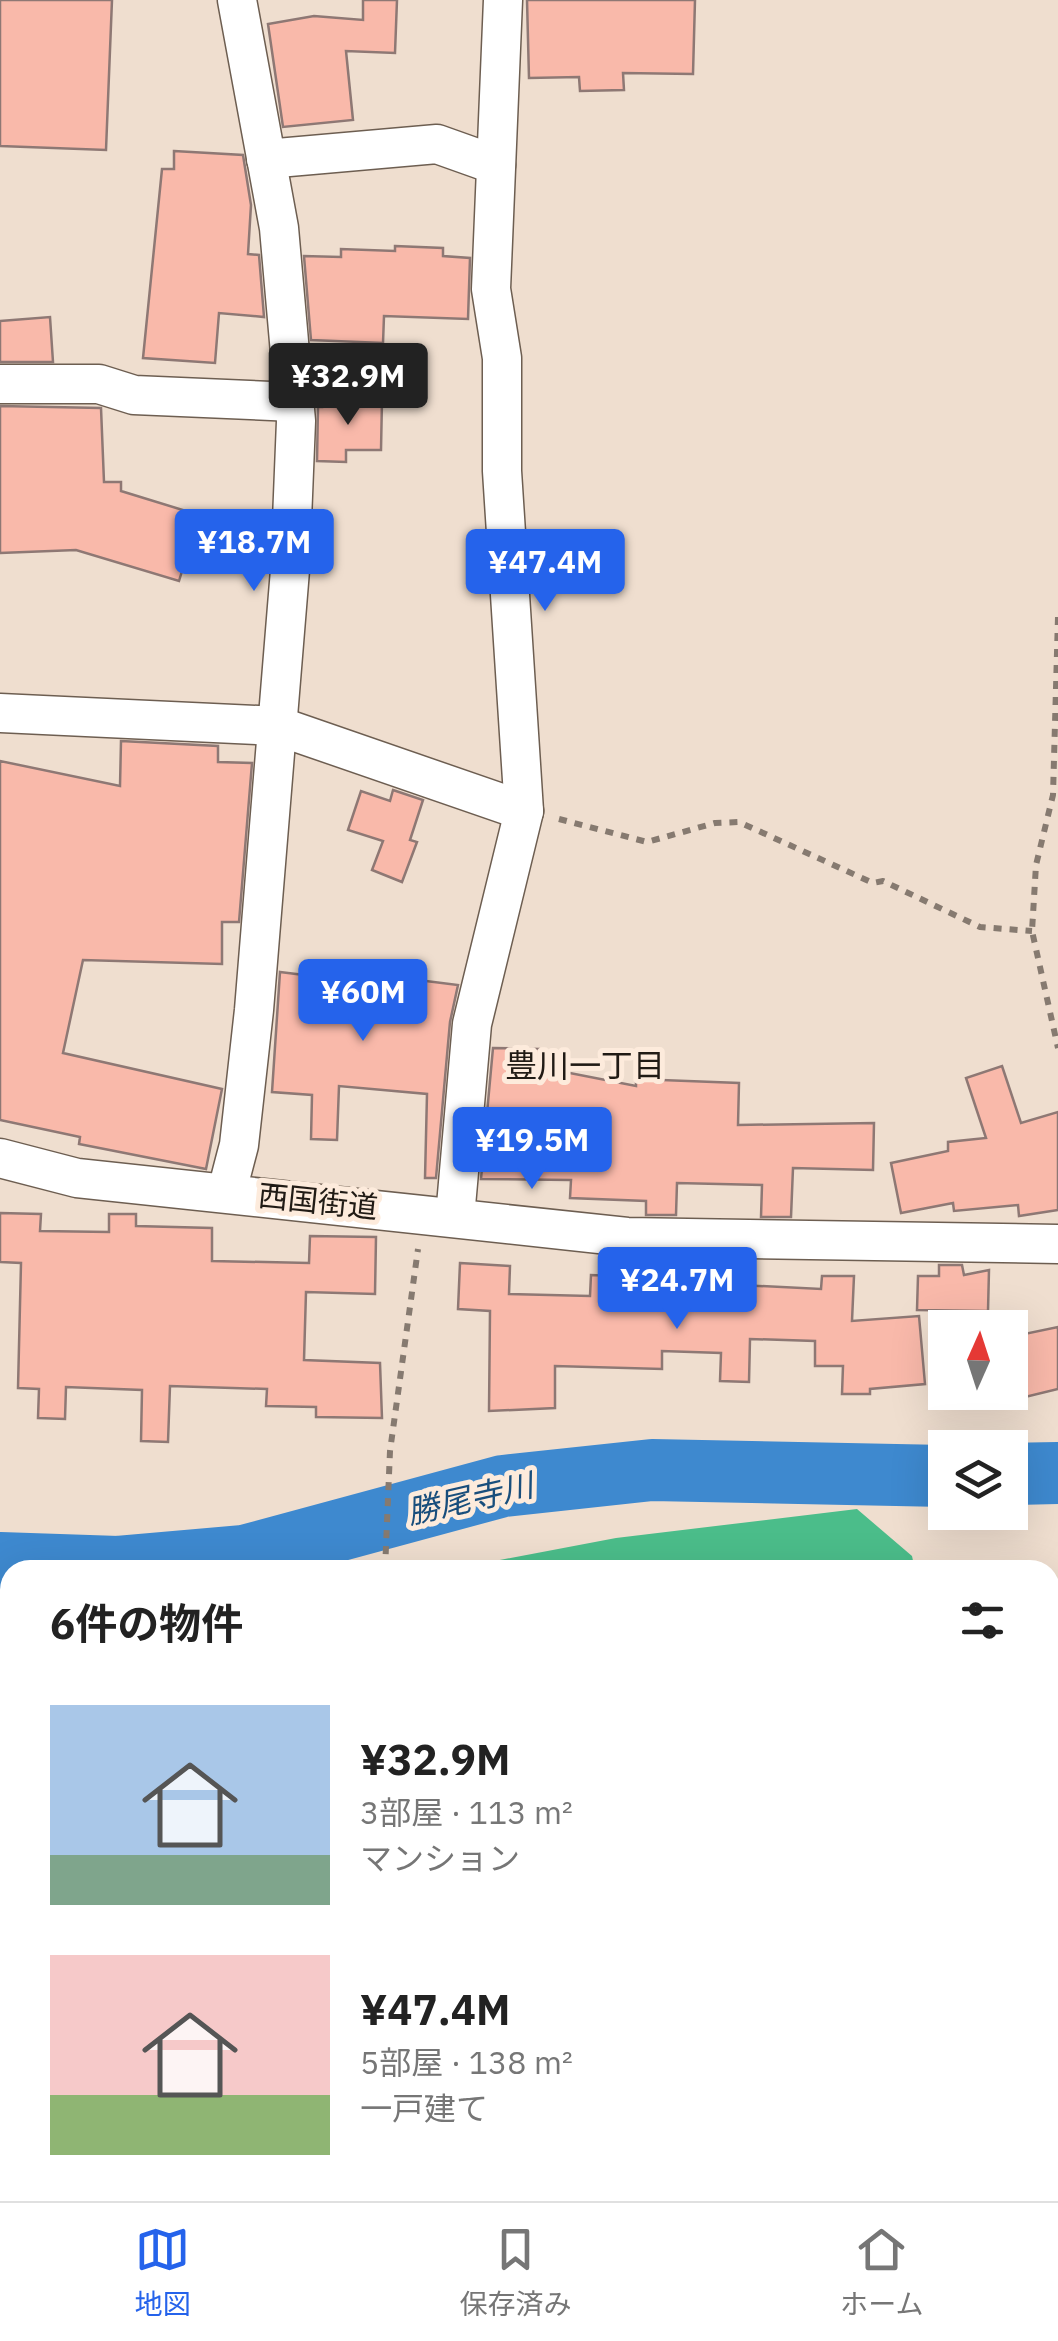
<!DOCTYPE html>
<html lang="ja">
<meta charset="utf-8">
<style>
:root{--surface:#fff;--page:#f2f2f2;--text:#222;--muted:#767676;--line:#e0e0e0;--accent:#2563eb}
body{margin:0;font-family:"IBM Plex Sans","Noto Sans JP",sans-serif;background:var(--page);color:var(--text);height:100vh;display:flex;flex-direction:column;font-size:38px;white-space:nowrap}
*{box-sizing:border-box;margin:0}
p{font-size:32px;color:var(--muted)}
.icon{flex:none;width:55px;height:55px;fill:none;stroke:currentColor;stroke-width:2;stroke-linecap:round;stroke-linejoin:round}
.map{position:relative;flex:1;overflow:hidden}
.sheet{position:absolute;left:0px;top:1560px;width:1060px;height:642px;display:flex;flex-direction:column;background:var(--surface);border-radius:30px 30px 0 0;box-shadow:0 10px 40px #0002}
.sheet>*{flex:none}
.needle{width:65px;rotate:3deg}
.fabs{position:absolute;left:928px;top:1310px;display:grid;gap:20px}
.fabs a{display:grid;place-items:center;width:100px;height:100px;border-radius:0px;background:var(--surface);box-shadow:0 10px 40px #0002;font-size:50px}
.price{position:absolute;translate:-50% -85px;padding:0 22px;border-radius:10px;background:var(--accent);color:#fff;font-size:32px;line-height:65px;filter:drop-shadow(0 2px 5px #0008)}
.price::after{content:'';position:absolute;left:50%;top:60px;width:30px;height:22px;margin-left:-15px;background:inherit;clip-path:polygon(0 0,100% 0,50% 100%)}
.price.selected{background:#222;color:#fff}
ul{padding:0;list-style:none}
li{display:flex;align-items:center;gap:30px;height:250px;padding:0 50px}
li span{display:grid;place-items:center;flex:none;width:280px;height:200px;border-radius:0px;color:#555}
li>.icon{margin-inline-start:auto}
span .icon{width:120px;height:120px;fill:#fffc;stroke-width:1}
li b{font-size:42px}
h2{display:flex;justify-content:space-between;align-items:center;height:120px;padding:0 50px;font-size:42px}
.tab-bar{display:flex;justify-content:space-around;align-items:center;height:140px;border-top:2px solid var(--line);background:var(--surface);font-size:28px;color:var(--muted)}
.tab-bar a{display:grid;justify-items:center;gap:5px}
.tab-bar .selected{color:var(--accent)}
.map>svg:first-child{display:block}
.forest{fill:#4bbd8a}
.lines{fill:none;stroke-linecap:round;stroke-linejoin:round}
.river{stroke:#3e89cf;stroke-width:62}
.building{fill:#f9b9aa;stroke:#8e7874;stroke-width:2.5}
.minor-casing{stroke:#6d5e51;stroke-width:41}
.path{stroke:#867a70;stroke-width:6;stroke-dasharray:8 8;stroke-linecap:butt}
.minor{stroke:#fff;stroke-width:38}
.labels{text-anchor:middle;stroke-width:10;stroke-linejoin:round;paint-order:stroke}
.street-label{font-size:30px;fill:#211b15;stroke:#fdebdc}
.neighbourhood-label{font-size:32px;fill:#211b15;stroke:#fdebdc}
.water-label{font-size:32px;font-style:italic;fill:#194e7c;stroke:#fdebdc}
</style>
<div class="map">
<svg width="1058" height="2201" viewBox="0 0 1058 2201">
<rect width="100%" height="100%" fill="#efdecf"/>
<g class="forest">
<path d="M857,1509L912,1556L915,1570H405L479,1564L616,1538Z"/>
<path d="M0,1583H10V2192H1050V1732L1058,1734V2201H0Z"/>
</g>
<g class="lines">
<g class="river">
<path d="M1010,1474L1058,1473"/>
<path d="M0,1563L118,1567L244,1556L503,1486L652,1470L945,1476"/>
</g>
</g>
<g class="building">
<path d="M0,0H112L106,150L0,146Z"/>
<path d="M363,0H397L395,53L346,51L353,120L283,127L268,24L314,16L363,20Z"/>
<path d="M527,0H695L693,74L623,73L624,90L580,91L579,77L529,78Z"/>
<path d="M174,151L243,155L251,205L248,254L259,255L264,317L219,313L215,363L143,358L162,169H174Z"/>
<path d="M395,246L443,248V256L470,258L468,319L384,316L383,343L311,340L304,256L341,257V249L395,251Z"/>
<path d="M50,317L53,362H0V321Z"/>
<path d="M322,398L382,400L381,450H346V462L317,461L318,407H322Z"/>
<path d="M0,406L101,408L104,482H121V491L199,515L179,581L76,550L0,553Z"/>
<path d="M121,741L218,746V762L252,763L239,922H222V964L83,960L63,1053L222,1089L206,1169L79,1144L80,1137L0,1120V761L120,786Z"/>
<path d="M393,790L423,800L410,840L417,842L402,882L372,870L383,841L348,830L361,791L390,801Z"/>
<path d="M280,972L369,983L370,974L458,985L450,1022L436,1178H425L427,1094L339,1086L337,1140L311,1139L312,1095L272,1092Z"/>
<path d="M493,1048L539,1049V1067L636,1086V1079L739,1083L738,1125L874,1123L873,1170L793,1168L791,1217H761L762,1185L677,1183L676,1215H646V1201L570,1198L571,1180L481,1179Z"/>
<path d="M1002,1066L1021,1123L1058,1112V1210L1019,1216L1018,1205L954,1211L953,1203L901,1213L891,1163L948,1151V1142L986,1138L966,1078Z"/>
<path d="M0,1213L41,1214L40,1231L109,1232V1214H136V1226L212,1228V1261L309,1263L310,1236L376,1237L375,1294L306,1292L304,1360L380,1363L382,1418L316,1417V1407L266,1406L267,1389L170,1386L168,1442L141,1441L142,1390L66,1387L65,1419L38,1418L39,1389L18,1388L21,1263L0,1262Z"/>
<path d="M460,1263L510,1266L509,1294L590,1296L591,1275L665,1278L664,1298L718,1299L719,1284L821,1289L822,1276H854L852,1321L919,1316L925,1384L870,1389V1394H842L843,1366H815V1341L750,1339L749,1382L720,1381L721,1353L662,1351V1369L555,1366V1408L489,1411L490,1311L458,1309Z"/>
<path d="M939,1265H962L964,1275L989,1270L988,1311L917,1310L918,1276H939Z"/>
<path d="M1058,1327V1389L1021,1398L1010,1337Z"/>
</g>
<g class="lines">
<defs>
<g id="minor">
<path d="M266,159L437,144L496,165"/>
<path d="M0,384H99L134,395L294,402"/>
<path d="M0,713L278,726L524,811"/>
<path d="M0,1158L77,1178L627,1237L1058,1244"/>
<path d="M227,1191L239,1145L254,1010L290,570L296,421L279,228L237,0"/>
<path d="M455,1217L472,1024L524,811L502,471V358L491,289L503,0"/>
</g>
</defs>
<use href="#minor" class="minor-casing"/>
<g class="path">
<path d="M1058,617L1053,795L1036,865L1032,931L1058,1048"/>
<path d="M559,819L647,842L715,823L739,822L873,883L883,881L980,927L1032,931"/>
<path d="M385,1570L390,1451L418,1249"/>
<path d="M270,2201L277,2192"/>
</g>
<use href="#minor" class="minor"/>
</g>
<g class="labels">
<g class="street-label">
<text transform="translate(318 1202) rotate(6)" y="10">西国街道</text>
</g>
<g class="neighbourhood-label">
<text x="585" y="1077">豊川一丁目</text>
</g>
<g class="water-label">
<text transform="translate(470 1499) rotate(-13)" y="11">勝尾寺川</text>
</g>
</g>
</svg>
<div class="fabs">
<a><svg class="needle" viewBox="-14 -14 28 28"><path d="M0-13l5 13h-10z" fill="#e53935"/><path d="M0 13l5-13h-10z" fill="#767676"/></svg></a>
<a><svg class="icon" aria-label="layers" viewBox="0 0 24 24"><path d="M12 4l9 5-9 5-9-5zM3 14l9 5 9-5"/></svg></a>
</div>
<b class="price selected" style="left:348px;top:428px">¥32.9M</b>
<b class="price" style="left:254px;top:594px">¥18.7M</b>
<b class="price" style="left:545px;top:614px">¥47.4M</b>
<b class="price" style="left:363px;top:1044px">¥60M</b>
<b class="price" style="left:532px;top:1192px">¥19.5M</b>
<b class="price" style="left:677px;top:1332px">¥24.7M</b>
<section class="sheet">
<h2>6件の物件<svg class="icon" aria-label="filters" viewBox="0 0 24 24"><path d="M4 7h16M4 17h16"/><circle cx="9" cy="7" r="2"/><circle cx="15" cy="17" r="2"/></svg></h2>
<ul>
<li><span style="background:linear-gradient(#a9c7e8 75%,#7fa58c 0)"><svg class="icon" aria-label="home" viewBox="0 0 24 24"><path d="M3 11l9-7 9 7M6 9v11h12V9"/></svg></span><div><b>¥32.9M</b><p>3部屋 · 113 m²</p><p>マンション</p></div></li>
<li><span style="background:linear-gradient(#f6c9c9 70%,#8fb573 0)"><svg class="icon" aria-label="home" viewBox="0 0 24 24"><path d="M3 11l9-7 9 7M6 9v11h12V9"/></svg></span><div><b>¥47.4M</b><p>5部屋 · 138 m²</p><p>一戸建て</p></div></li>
</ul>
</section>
</div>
<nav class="tab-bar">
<a class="selected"><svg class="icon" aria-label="map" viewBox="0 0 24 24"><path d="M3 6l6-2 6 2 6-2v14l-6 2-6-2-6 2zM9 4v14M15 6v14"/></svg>地図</a>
<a><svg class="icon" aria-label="saved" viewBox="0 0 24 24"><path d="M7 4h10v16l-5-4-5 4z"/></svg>保存済み</a>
<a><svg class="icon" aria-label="home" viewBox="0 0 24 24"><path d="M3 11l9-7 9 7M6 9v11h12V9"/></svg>ホーム</a>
</nav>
